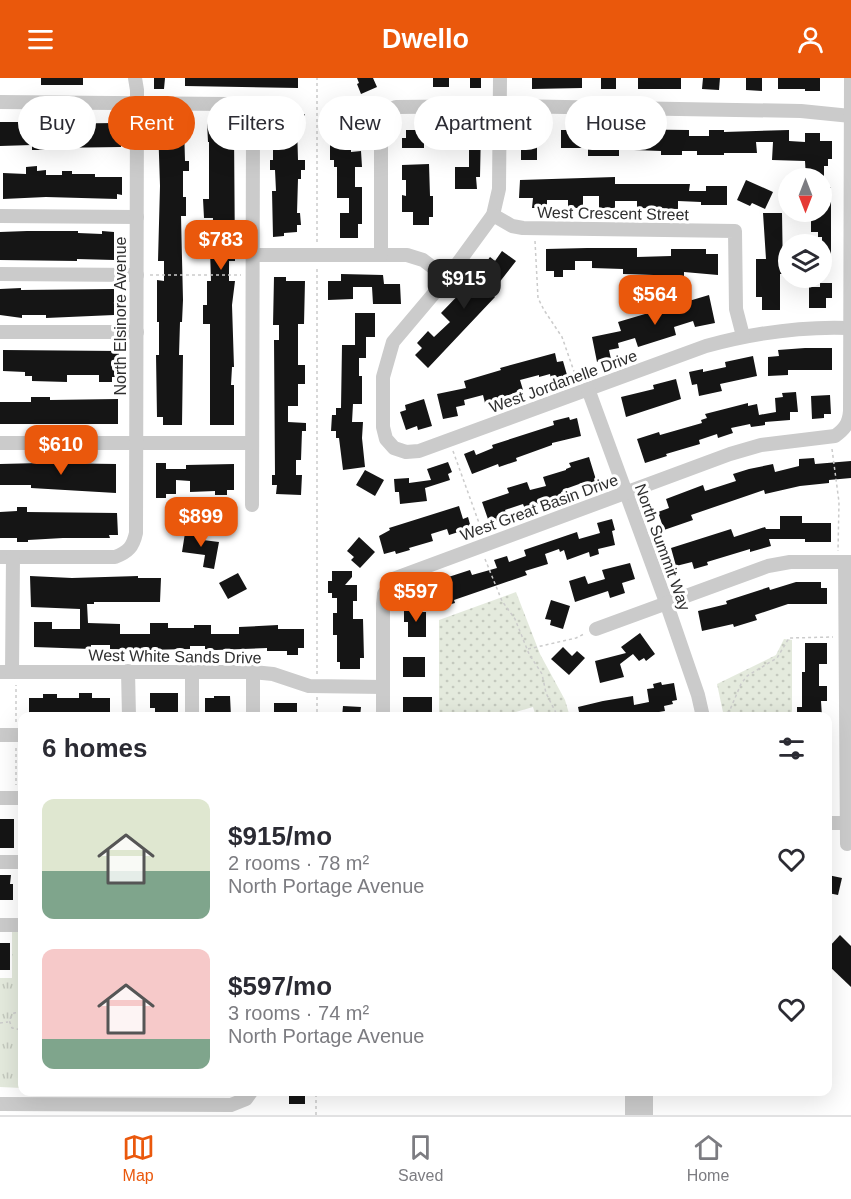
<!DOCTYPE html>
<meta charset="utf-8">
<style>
:root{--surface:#fff;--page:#f2f2f3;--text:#2b2b33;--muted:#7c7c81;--line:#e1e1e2;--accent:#ea580c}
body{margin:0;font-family:Arial,sans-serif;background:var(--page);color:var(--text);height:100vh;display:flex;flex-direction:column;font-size:22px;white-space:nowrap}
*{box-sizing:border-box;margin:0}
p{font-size:20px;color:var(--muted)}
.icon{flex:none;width:33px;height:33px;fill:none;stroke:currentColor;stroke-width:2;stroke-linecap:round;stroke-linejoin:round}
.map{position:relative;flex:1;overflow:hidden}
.sheet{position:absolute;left:18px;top:634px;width:814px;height:384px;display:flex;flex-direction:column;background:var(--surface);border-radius:12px;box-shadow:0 6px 24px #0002}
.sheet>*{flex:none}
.guide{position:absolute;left:18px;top:18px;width:816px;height:54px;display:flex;gap:12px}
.needle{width:39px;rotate:180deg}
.buttons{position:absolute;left:778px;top:90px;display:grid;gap:12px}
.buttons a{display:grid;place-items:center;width:54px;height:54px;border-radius:50%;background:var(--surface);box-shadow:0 6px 24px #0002;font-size:30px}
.price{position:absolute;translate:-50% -51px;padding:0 14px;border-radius:12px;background:var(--accent);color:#fff;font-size:20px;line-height:39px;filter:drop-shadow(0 2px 3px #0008)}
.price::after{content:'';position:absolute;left:50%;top:36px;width:18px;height:14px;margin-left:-9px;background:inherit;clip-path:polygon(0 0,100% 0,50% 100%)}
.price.current{background:#222;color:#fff}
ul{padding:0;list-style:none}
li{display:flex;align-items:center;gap:18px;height:150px;padding:0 24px}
li span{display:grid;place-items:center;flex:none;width:168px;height:120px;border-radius:12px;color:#555}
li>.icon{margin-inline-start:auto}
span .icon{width:72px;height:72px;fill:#fffc;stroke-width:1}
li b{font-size:26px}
h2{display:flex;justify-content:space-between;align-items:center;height:72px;padding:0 24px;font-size:26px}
.tag{padding:0 21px;border-radius:27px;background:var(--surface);box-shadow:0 6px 24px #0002;font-size:21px;line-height:54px}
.tag.current{background:var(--accent);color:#fff}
header{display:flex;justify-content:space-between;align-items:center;height:78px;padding:0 24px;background:var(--accent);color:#fff;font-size:27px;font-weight:800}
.dock{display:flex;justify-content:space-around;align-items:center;height:84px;border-top:2px solid var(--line);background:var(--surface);font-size:16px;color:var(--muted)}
.dock a{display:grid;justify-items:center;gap:3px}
.dock .current{color:var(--accent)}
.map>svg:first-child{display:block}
.grass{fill:url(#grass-dots)}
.park{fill:url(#park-tufts)}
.building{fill:#151515}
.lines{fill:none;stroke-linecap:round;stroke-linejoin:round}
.path{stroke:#cbcbcb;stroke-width:1.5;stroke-dasharray:3 3;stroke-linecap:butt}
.minor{stroke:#cbcbcb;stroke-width:14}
.labels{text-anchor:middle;stroke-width:6;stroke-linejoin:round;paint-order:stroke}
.street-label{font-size:16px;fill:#2e2e2e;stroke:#fff}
</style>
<header><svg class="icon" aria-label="menu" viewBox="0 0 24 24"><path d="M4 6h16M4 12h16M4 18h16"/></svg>Dwello<svg class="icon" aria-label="person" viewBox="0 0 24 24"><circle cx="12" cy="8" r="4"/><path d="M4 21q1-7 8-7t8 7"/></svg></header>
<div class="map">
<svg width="851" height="1037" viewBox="0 0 851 1037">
<defs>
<pattern id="grass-dots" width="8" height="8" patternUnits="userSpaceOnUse" patternTransform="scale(1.5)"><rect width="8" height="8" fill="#e4eadd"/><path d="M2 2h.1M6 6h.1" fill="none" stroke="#c4c9be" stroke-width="1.8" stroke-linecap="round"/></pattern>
<pattern id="park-tufts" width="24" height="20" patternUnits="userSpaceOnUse" patternTransform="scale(1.5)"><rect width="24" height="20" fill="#e4eadd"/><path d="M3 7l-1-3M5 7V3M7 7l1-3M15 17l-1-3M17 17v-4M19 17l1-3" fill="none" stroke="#c4c9be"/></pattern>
</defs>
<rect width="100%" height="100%" fill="#fff"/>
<g class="grass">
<path d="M516,514L540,576L565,622L570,639H536L533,629L499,639H439V542Z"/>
<path d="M784,561L792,562V639H724L717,606L776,577Z"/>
</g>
<path class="park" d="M12,853H22V1010L0,1009V900H12Z"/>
<g class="building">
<rect x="41" y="0" width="42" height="7"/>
<path d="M154,0H165L164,11H154Z"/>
<path d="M185,0H298V10L185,8Z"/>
<path d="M357,0H373L377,9L361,16L357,6L359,5Z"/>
<rect x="433" y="0" width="16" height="9"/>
<rect x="470" y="0" width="11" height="10"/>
<path d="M532,0H582V10L532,11Z"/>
<rect x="601" y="0" width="15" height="11"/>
<rect x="638" y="0" width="43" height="11"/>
<path d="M703,0H720L719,12L702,11Z"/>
<path d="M746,0H762V13L746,12Z"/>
<path d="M778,0H820V13H805V11H778Z"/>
<path d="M333,26H350V37H357V53H351V74L361,73L362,89H355V109H362V146H358V160H340V135H349V120H337V89H334V82H330V67H335L334,49H332Z"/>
<path d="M273,28L299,29V36H305V48H297L298,82H305V92H301V101H298L297,135H300L301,147H297V154L284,155V158L273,159L272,113H276L275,92H270V82H273Z"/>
<path d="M32,41H43V46L115,45L114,51L122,52L121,69L51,70V72H32V67L0,68V44H32Z"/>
<path d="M207,44H229V53H234L235,183H229V203H235L232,227L234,289H232L231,307H234V347H210V246H203V227H207V203H211L210,172H212L213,140H204L203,121H209V64H208Z"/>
<path d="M158,47L184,48L185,83H189V93H183V119H186V138H181L183,222L182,244H180L179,277H183L182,347H163V339H157L156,277H159V244H157V202L164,203V183H158L160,108Z"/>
<path d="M448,50H481L480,99H476L477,111H455V89H469V70H448Z"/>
<path d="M604,51L689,52V58H709V52H724V54L789,52V63L805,64V55H820V63H832V81H828V88H824V100H806L805,83L772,82L773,64H756L757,75H724V77H697V73H682V77H661V73L634,72V64H619V78H588V70H561V52H580V60H604Z"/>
<path d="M406,52H424V70H402V60H406Z"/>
<rect x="521" y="53" width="16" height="29"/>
<path d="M429,86L430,118H433V139H429V147H413V134H402V117L406,118V102H402V87Z"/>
<path d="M37,88V93L46,92V97H62V93H72V96H95V99H122V117L117,116V121L46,119L3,121V95L26,96V89Z"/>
<path d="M615,99V106H690L689,113H706V108H727V127H701V124L678,123V131L637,130V123H615V130H599V118H583V130H568V122H547V130H532L533,120H519L520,102Z"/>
<path d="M746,102L773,114L765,131L752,125L750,128L737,122Z"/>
<path d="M822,109H831V183H822V159H818V154H811V135H822Z"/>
<path d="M763,135H782L783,196H780V232H762V219H756V181H766Z"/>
<path d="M27,153H78V155L102,156V153L114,154V182L77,181V183L0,182V154Z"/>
<path d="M587,170H637V179L671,178V171H706V176H718V197L684,194V198L623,196V191L592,190V183H575V192H563V199H554V193H546V171Z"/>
<path d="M502,173L516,183L491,215L495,219L428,290L415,277L422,270L417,265L428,253L434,259L450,244L441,235L469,206L475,212L490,196L482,190L490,179L495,183Z"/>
<path d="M341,196L383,197L384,206H400L401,226H373L372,209H353V221L328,222V203H341Z"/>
<path d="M274,199H286V203H305L304,246H298V287H305V306H298V328H288V344L306,345V353H302L301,382H296V397H302L301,417L276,416L277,407H272V397H275L274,262H279V247H273Z"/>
<path d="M820,205H832V220H826V230H809V209H820Z"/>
<path d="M21,210V212L114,211V237L46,240V237H22V240L0,237V211Z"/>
<path d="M709,217L715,245L695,249L693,243L674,249L676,257L638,269L635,260L618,265L619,270L609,272L611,281L597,284L592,259L621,253L618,244Z"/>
<path d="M355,235H375V259H366V280H359V298H362V326H353L352,344H363L362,360L365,389L343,392L339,360H336V353H331L332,337H336V330H341L342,267H355Z"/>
<path d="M805,270H832V292H788V297L768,298V279L779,278L778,272Z"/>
<path d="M3,272L119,273L118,299H112V304H99V297H67V304L32,303V298H25V294L3,293Z"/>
<path d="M555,275L557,284L563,283L567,297L551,301L550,296L539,299V297L520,302L523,312L485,325L483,317L464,322L465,327L456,329L458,338L443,341L437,316L466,310L464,303L501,292L500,290Z"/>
<path d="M753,278L757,298L720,306L722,313L699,318L697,306L692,307L689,294L703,291V294L726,289L725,284Z"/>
<path d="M676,301L681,321L626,339L621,319L654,311L653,307Z"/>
<path d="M796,314L798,334H790V342L765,344V347L751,349L750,346L731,350L733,355L718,360L717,356L699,362L700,366L666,376L667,378L645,385L637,361L659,354L660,357L702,345L701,342L707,340L705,336L748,325V328L757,326L759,337L776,334L775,320L783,319L782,315Z"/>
<path d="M830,317L831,336H824V340L812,341L811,318Z"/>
<path d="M31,319H50V322L118,321V346H0V324H31Z"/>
<path d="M424,321L432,348L418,352L417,348L406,352L400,334L406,332L405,327Z"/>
<path d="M569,339L570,342L577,340L581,358L552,365V367L516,380L517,383L499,389L498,386L472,396L464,376L474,372L476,377L493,370L492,367L554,347L553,343Z"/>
<path d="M589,379L597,405L583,409L582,405L568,410V412L561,414L562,418L525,431L523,426L505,432L508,440L489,444L482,424L509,415L507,410L527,404L530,412L546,408L543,399L566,392V391L571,389L569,385Z"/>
<path d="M814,380L815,386L851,383V400L829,402V405L800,408L765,416L764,412L691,437L693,442L664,452L658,434L669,430L666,421L703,407L705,413L736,403L733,396L749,391L773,386L775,394L799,388V381Z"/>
<path d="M448,384L452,394L448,396L450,402L425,410L427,423L400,426L399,414H395L394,401L409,400V405L431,402L427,391Z"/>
<path d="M41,385L116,386V415L31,410V407H0V386Z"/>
<path d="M156,385H166V391H186V387L234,386V412H227V417H215V413L190,414V403L176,402V416H166V420H156Z"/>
<path d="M365,392L384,402L375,418L356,407Z"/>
<path d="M459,428L463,441L468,439L471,450L449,457L447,451L431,456L433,463L409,470L410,472L396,476L395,473L384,476L379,458L390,452L389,450Z"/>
<path d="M17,429H27V434L117,435L118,457H109L110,460H63L28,462V464H17V460H0V434L17,433Z"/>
<path d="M780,438H802V445H831V464H805V461H769L771,468L750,474V471L707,484L708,487L694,491L692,484L676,488L671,470L731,451L734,459L765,449L766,451H780Z"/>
<path d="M612,441L615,452L612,453L615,467L598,471L599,476L590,479L589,474L567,482L564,472L560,474L559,471L545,476L548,486L525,493L527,497L454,522L455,525L430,532L426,514L435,512L433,504L470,492L472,497L497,490L494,482L507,478L509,484L526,478L524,472L577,454L579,461L600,455L597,445Z"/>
<path d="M196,451L205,452L203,462L219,464L214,491L203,489L205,477L182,474L185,455L195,457Z"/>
<path d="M359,459L375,474L360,490L351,482L354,479L347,473Z"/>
<path d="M630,485L635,501L622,505L625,515L610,520L608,513L575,524L569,503L585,498L588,506L605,501L602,492Z"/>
<path d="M332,493H352V499L345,507H357V523H353V541H363L364,580H360V591H340V584H337V557H333V535H337V520H332V515H328V503H332Z"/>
<path d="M238,495L247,511L228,521L219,505Z"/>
<path d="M30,498L72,500L138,498V500H161L160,524H94V526H87L88,545L120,546V556H150V545H168V550H194V547H211V556H239V549L278,547V551H304V570H298V577H287V573H267V570L216,572L205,571V568H190V571L145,572L110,571V567H91V571L34,569V544H52V551H80V531L31,529Z"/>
<path d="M796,504H821V510H827V526H788L755,537L757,542L734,549L733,546L702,553L698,533L727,526L726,523L769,509L770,512Z"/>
<path d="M551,522L570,528L563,551L550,547L551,542L545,541Z"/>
<path d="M404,530H414V534H426V559H408V544H404Z"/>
<path d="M640,555L655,576L646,583L644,580L639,583L633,576L620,586L624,599L600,605L595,583L626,575L621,569Z"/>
<path d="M805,565H827V586H819V608H827V623H821L822,639H797V629H802V594H805Z"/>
<path d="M563,569L572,578L577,573L585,580L569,597L551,581Z"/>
<rect x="403" y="579" width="22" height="20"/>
<path d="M661,604L662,607L674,605L677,622L672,623L673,626L664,628L665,633L629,639H614V637L580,639L578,629L603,623L633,618L634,627L649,624L647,611L654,610L653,606Z"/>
<path d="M79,615H92V620H110V639H29V620H43V616H57V620H79Z"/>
<path d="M150,615H178V639H155V630H150Z"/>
<path d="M214,618H230L231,639H205V620H214Z"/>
<path d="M403,619H432V639H413V636H403Z"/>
<rect x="274" y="625" width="23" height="14"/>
<path d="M343,628L361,629L360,639H342Z"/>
<rect x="0" y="741" width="14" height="29"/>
<path d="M0,797H11L10,806H13V822H0Z"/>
<path d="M828,797L842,800L838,817L828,815Z"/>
<path d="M840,857L851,868V909L828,887V870Z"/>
<rect x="0" y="865" width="10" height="27"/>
<rect x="289" y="1014" width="16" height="12"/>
</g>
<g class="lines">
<g class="path">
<path d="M535,163L538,220L544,232L562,259L577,302"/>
<path d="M317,164V0"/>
<path d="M150,197H241"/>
<path d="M832,371L839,424L838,473"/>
<path d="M453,373L483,456"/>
<path d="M485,481L502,523L515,541L529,576L542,596L546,615L558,639"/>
<path d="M528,571L576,560L584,556"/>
<path d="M317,596V190"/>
<path d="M317,619V639"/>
<path d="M715,636L729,634L741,606L747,598L777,580L789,560L833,559"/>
<path d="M16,644V607"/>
<path d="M16,670V707"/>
<path d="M20,731V771"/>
<path d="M19,834L20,797"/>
<path d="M19,933V859"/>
<path d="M22,934L14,935L9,942L12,950L22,952"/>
<path d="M0,945L8,944"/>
<path d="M316,1037V1014"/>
</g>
<g class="minor">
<path d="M500,0L499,111L493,137L447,200L393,264L383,299V349L386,361L394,370L406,374L419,373L706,268C754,255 801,248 850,250"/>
<path d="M0,24L228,26C242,30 249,35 253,50L252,427"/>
<path d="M493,137L512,148L523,150L735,153L736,231L743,258"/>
<path d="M0,138L137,139"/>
<path d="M253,177H407L423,182L447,200"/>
<path d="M381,177V45L387,33L396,29L501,28L801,33L851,38"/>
<path d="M0,196L137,197"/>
<path d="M0,254H137"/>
<path d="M588,311L666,524L698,617L703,639"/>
<path d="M0,365H252"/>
<path d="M0,479H115C128,474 133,469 136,455L137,12L135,0"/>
<path d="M845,484L847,766"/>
<path d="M596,551L768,488L790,484H851"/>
<path d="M128,593L129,639"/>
<path d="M0,594H253L273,596L309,608L383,609"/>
<path d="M12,594L13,479"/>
<path d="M192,594V639"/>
<path d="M253,594V639"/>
<path d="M383,639V526L384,516L393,501L730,376L761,367L835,358C845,351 849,345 850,333L851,0"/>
<path d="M0,657H22"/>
<path d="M0,720H22"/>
<path d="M828,745H851"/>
<path d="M0,784H22"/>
<path d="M0,847H22"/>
<path d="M646,1014V1037"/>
<path d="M0,1026L231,1027L246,1021L251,1014"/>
<path d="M632,1037V1014"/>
</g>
</g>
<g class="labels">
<g class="street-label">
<text transform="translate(613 135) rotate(1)" y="6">West Crescent Street</text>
<text transform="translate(120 238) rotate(-90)" y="6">North Elsinore Avenue</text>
<text transform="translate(563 303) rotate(-20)" y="6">West Jordanelle Drive</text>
<text transform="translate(539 429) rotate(-20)" y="6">West Great Basin Drive</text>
<text transform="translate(663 469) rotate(70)" y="6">North Summit Way</text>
<text transform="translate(175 578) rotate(1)" y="6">West White Sands Drive</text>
</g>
</g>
</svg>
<div class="buttons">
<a><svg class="needle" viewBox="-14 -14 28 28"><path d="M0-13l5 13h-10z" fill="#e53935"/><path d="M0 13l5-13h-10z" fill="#7c7c81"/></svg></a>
<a><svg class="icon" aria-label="layers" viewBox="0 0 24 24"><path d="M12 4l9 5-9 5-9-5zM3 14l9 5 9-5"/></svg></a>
</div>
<b class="price" style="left:221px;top:193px">$783</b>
<b class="price current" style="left:464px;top:232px">$915</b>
<b class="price" style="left:655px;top:248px">$564</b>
<b class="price" style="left:61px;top:398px">$610</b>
<b class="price" style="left:201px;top:470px">$899</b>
<b class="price" style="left:416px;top:545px">$597</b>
<div class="guide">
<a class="tag">Buy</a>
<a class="tag current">Rent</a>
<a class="tag">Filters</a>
<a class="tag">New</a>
<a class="tag">Apartment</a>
<a class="tag">House</a>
</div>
<section class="sheet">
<h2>6 homes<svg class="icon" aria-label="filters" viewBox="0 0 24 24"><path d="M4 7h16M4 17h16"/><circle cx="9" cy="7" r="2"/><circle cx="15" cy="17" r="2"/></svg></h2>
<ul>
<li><span style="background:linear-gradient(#dfe7d0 60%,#7fa58c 0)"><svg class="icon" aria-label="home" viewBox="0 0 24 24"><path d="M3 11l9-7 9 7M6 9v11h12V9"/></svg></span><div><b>$915/mo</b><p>2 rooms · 78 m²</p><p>North Portage Avenue</p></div><svg class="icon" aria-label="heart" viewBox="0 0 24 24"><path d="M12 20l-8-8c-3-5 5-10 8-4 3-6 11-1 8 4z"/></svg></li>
<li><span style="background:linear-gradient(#f6c9c9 75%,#7fa58c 0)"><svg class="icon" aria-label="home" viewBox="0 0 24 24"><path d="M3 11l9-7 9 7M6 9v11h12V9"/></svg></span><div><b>$597/mo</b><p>3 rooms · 74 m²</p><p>North Portage Avenue</p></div><svg class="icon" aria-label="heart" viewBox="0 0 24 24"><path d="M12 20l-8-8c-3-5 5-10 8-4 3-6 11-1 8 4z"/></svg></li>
</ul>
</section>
</div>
<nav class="dock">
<a class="current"><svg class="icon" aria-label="map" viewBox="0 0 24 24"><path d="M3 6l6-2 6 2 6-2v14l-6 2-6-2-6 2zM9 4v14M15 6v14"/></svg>Map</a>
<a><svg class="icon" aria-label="saved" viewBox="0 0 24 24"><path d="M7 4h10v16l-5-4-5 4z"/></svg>Saved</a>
<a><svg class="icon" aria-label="home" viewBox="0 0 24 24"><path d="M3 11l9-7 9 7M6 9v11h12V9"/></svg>Home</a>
</nav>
